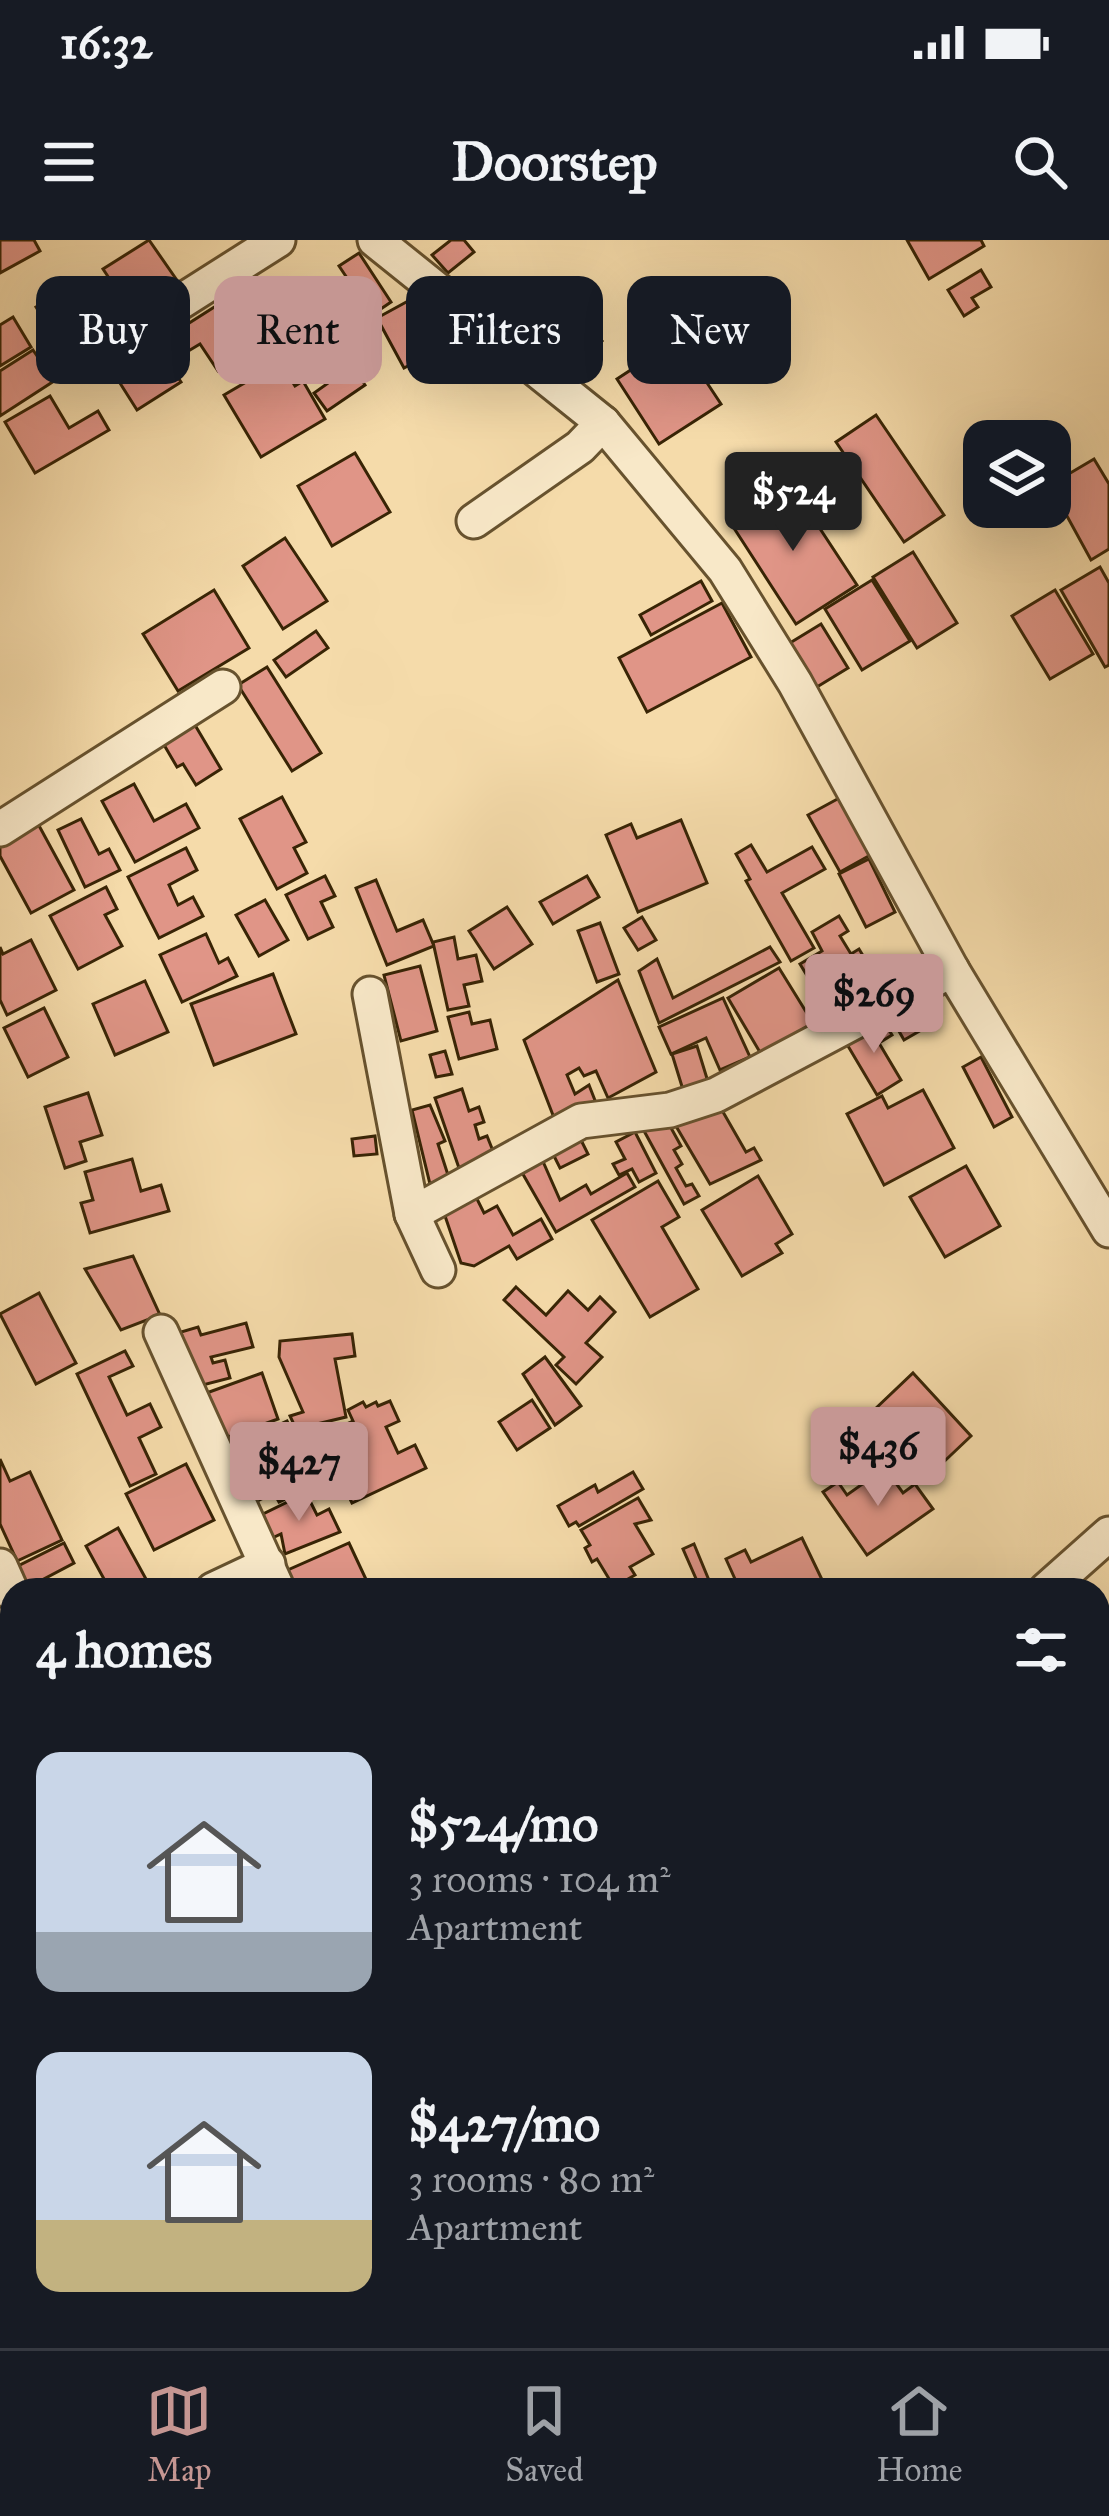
<!DOCTYPE html>
<meta charset="utf-8">
<style>
:root{--surface:#171b24;--page:#20242c;--text:#f1f3f6;--muted:#9ea1a6;--line:#363941;--accent:#c59692}
body{margin:0;font-family:"IM FELL Great Primer",serif;background:var(--page);color:var(--text);height:100vh;display:flex;flex-direction:column;font-size:45px;white-space:nowrap}
*{box-sizing:border-box;margin:0}
p{font-size:39px;color:var(--muted)}
.icon{flex:none;width:66px;height:66px;fill:none;stroke:currentColor;stroke-width:2;stroke-linecap:round;stroke-linejoin:round}
.map{position:relative;flex:1;overflow:hidden}
.side{position:absolute;left:0px;top:1338px;width:1110px;height:771px;display:flex;flex-direction:column;background:var(--surface);border-radius:36px 36px 0 0;box-shadow:0 12px 48px #0002}
.side>*{flex:none}
.hud{position:absolute;left:36px;top:36px;width:1038px;height:108px;display:flex;gap:24px}
.fabs{position:absolute;left:963px;top:180px;display:grid;gap:24px}
.fabs a{display:grid;place-items:center;width:108px;height:108px;border-radius:24px;background:var(--surface);box-shadow:0 12px 48px #0002;font-size:60px}
.price{position:absolute;translate:-50% -102px;padding:0 27px;border-radius:12px;background:var(--accent);color:#111;font-size:39px;line-height:78px;filter:drop-shadow(0 3px 6px #0008)}
.price::after{content:'';position:absolute;left:50%;top:72px;width:36px;height:27px;margin-left:-18px;background:inherit;clip-path:polygon(0 0,100% 0,50% 100%)}
.price.on{background:#222;color:#fff}
ul{padding:0;list-style:none}
li{display:flex;align-items:center;gap:36px;height:300px;padding:0 36px}
li span{display:grid;place-items:center;flex:none;width:336px;height:240px;border-radius:24px;color:#555}
li>.icon{margin-inline-start:auto}
span .icon{width:144px;height:144px;fill:#fffc;stroke-width:1}
li b{font-size:51px}
h2{display:flex;justify-content:space-between;align-items:center;height:144px;padding:0 36px;font-size:51px}
.pill{padding:0 42px;border-radius:24px;background:var(--surface);box-shadow:0 12px 48px #0002;font-size:42px;line-height:108px}
.pill.on{background:var(--accent);color:#111}
.status{display:flex;justify-content:space-between;align-items:center;height:84px;padding:0 60px;background:var(--surface);direction:ltr}
.status svg{height:33px;fill:currentColor}
header{display:flex;justify-content:space-between;align-items:center;height:156px;padding:0 36px;background:var(--surface);font-size:54px;font-weight:700}
.tabs{display:flex;justify-content:space-around;align-items:center;height:168px;border-top:3px solid var(--line);background:var(--surface);font-size:33px;color:var(--muted)}
.tabs a{display:grid;justify-items:center;gap:6px}
.tabs .on{color:var(--accent)}
.map>svg:first-child{display:block}
.building{fill:#e09587;stroke:#382405;stroke-width:3}
.lines{fill:none;stroke-linecap:round;stroke-linejoin:round}
.street-casing{stroke:#67522e;stroke-width:39}
.street{stroke:#f8e8c8;stroke-width:33}
</style>
<div class="status"><b>16:32</b><svg viewBox="0 0 49 12"><path d="M0 12V9h3v3zM5 12V6h3v6zM10 12V3h3v9zM15 12V0h3v12zM26 1h20v11H26zM47 4h2v5h-2z"/></svg></div>
<header><svg class="icon" aria-label="menu" viewBox="0 0 24 24"><path d="M4 6h16M4 12h16M4 18h16"/></svg>Doorstep<svg class="icon" aria-label="search" viewBox="0 0 24 24"><circle cx="10" cy="10" r="6"/><path d="M15 15l6 6"/></svg></header>
<div class="map">
<svg width="1109" height="2108" viewBox="0 0 1109 2108">
<rect width="100%" height="100%" fill="#f5dbaa"/>
<filter id="stains"><feTurbulence type="fractalNoise" baseFrequency=".00167" numOctaves="4"/><feColorMatrix values="0 0 0 0 .2 0 0 0 0 .09 0 0 0 0 .02 0 0 0 .5 -.17"/></filter>
<radialGradient id="worn" r=".72"><stop offset=".6" stop-color="#630" stop-opacity="0"/><stop offset="1" stop-color="#630" stop-opacity=".3"/></radialGradient>
<g class="building">
<path d="M0,0H34L40,11L0,33Z"/>
<path d="M149,0L181,46L135,77L103,29Z"/>
<path d="M451,0H464L474,12L448,33L432,15Z"/>
<path d="M907,0H981L984,6L929,39Z"/>
<path d="M359,13L391,62L372,75L339,26Z"/>
<path d="M981,30L991,47L972,58L978,67L964,76L948,50Z"/>
<path d="M252,43L282,91L218,131L200,104L185,113L172,94Z"/>
<path d="M71,46L85,69L109,53L129,84L69,121L36,67Z"/>
<path d="M552,54L602,101L577,128L527,81Z"/>
<path d="M410,60L438,110L404,128L377,78Z"/>
<path d="M13,77L31,107L0,126V85Z"/>
<path d="M149,93L181,142L137,170L106,121Z"/>
<path d="M678,99L721,164L659,204L617,139Z"/>
<path d="M33,110L54,141L0,176V131Z"/>
<path d="M280,122L295,146L303,141L325,179L261,217L224,155Z"/>
<path d="M352,126L365,145L327,171L314,153Z"/>
<path d="M50,156L69,188L98,171L109,190L35,233L5,182Z"/>
<path d="M876,175L944,275L904,302L836,202Z"/>
<path d="M355,213L390,272L332,306L298,246Z"/>
<path d="M1094,219L1109,244V309L1091,320L1050,245Z"/>
<path d="M790,243L857,345L796,384L730,282Z"/>
<path d="M285,298L327,361L283,389L243,326Z"/>
<path d="M913,312L957,383L917,408L873,337Z"/>
<path d="M1100,327L1109,343V425L1105,427L1061,350Z"/>
<path d="M872,340L910,401L862,430L825,369Z"/>
<path d="M701,341L712,361L651,395L640,375Z"/>
<path d="M214,350L249,408L178,451L143,394Z"/>
<path d="M1055,350L1093,414L1050,439L1012,376Z"/>
<path d="M722,363L751,417L647,472L619,418Z"/>
<path d="M821,384L848,428L812,450L785,406Z"/>
<path d="M316,391L328,408L286,437L274,420Z"/>
<path d="M267,427L321,513L292,531L238,445Z"/>
<path d="M192,480L221,529L196,545L183,524L177,527L160,498Z"/>
<path d="M134,544L154,581L186,564L199,588L135,622L102,561Z"/>
<path d="M843,556L874,613L840,632L808,575Z"/>
<path d="M282,557L306,602L294,608L307,633L277,649L240,579Z"/>
<path d="M81,579L99,614L109,609L120,630L85,647L58,590Z"/>
<path d="M681,580L707,643L638,672L606,595L631,584L637,598Z"/>
<path d="M37,582L74,650L31,673L0,616V602Z"/>
<path d="M751,605L767,632L812,607L825,629L782,653L814,708L791,721L746,641L750,639L736,614Z"/>
<path d="M186,608L197,630L169,645L178,665L193,657L203,676L159,698L128,637Z"/>
<path d="M869,619L895,672L866,687L839,634Z"/>
<path d="M325,636L335,656L321,662L333,687L308,699L286,655Z"/>
<path d="M587,636L599,657L553,684L540,662Z"/>
<path d="M376,640L397,691L423,680L434,706L387,725L356,648Z"/>
<path d="M106,647L117,669L105,675L122,706L78,729L50,676Z"/>
<path d="M265,660L288,700L259,716L236,675Z"/>
<path d="M507,667L532,704L494,729L469,691Z"/>
<path d="M839,676L848,691L840,696L851,714L859,709L882,747L832,777L800,724L822,711L812,692Z"/>
<path d="M642,677L656,700L638,710L624,688Z"/>
<path d="M600,683L619,734L597,742L578,691Z"/>
<path d="M206,694L219,723L228,718L237,736L182,762L160,715Z"/>
<path d="M454,697L458,719L476,715L482,741L464,745L469,766L448,770L433,702Z"/>
<path d="M31,700L56,750L7,775L0,760V707L3,714Z"/>
<path d="M770,707L780,722L659,783L639,731L657,719L673,758Z"/>
<path d="M420,726L437,791L401,801L384,735Z"/>
<path d="M779,728L813,783L761,814L728,758Z"/>
<path d="M273,734L296,794L214,825L191,764Z"/>
<path d="M618,740L656,832L608,858L596,831L584,836L579,828L567,835L575,854L589,845L596,863L556,883L524,800Z"/>
<path d="M145,741L168,792L115,815L93,764Z"/>
<path d="M723,758L750,817L720,830L706,798L671,814L659,787Z"/>
<path d="M44,768L68,817L28,837L4,788Z"/>
<path d="M921,771L930,785L904,800L896,786Z"/>
<path d="M469,772L472,784L490,780L497,809L459,819L448,777Z"/>
<path d="M882,778L892,795L879,803L901,840L877,855L845,801Z"/>
<path d="M697,806L709,845L684,853L672,814Z"/>
<path d="M445,811L452,834L436,837L430,815Z"/>
<path d="M981,817L1012,877L994,887L963,827Z"/>
<path d="M462,849L469,871L479,867L484,882L475,885L479,899L487,896L495,916L459,928L435,858Z"/>
<path d="M923,850L954,908L884,945L847,874L882,856L888,868Z"/>
<path d="M88,853L102,895L80,902L86,921L65,928L45,867Z"/>
<path d="M430,865L445,901L438,904L448,935L430,944L412,870Z"/>
<path d="M719,865L746,912L754,908L761,920L710,944L673,881L688,873L692,880Z"/>
<path d="M665,877L681,906L674,910L682,924L676,928L686,946L692,944L699,956L684,964L643,889Z"/>
<path d="M635,892L656,933L639,942L632,929L619,935L613,924L625,919L616,902Z"/>
<path d="M375,896L377,914L354,916L352,899Z"/>
<path d="M579,896L588,914L560,928L551,910Z"/>
<path d="M541,917L560,960L586,945L591,954L627,933L635,947L556,992L520,929Z"/>
<path d="M132,919L141,951L161,945L169,971L90,993L81,963L93,960L85,932Z"/>
<path d="M966,926L1000,986L945,1017L910,957Z"/>
<path d="M758,936L792,994L776,1004L782,1013L742,1036L702,970Z"/>
<path d="M658,941L679,977L662,987L698,1049L650,1077L592,980Z"/>
<path d="M475,955L484,973L497,966L513,995L541,979L552,999L517,1019L509,1006L474,1026L461,1023L443,970Z"/>
<path d="M133,1016L160,1075L121,1090L85,1029Z"/>
<path d="M516,1047L546,1075L568,1051L588,1070L600,1057L615,1072L586,1103L602,1117L576,1144L556,1125L564,1117L504,1060Z"/>
<path d="M39,1053L76,1123L36,1144L0,1074Z"/>
<path d="M246,1083L253,1107L211,1117L213,1123L225,1120L230,1138L195,1147L181,1092L198,1087L201,1095Z"/>
<path d="M352,1094L355,1116L335,1119L346,1177L296,1189L290,1176L303,1172L279,1117L280,1101Z"/>
<path d="M125,1111L133,1126L109,1137L127,1175L150,1164L161,1187L139,1198L156,1234L130,1246L77,1134Z"/>
<path d="M545,1117L581,1166L555,1185L523,1134Z"/>
<path d="M262,1133L278,1179L217,1201L201,1155Z"/>
<path d="M913,1133L971,1196L932,1233L873,1171Z"/>
<path d="M532,1160L550,1188L517,1210L499,1182Z"/>
<path d="M390,1161L399,1181L386,1187L398,1213L415,1205L426,1228L352,1263L320,1196L353,1181L348,1170L363,1162L366,1167L376,1162L378,1166Z"/>
<path d="M287,1181L317,1244L279,1262L274,1253L253,1263L228,1209Z"/>
<path d="M0,1219L10,1241L30,1232L62,1300L17,1321L0,1284Z"/>
<path d="M186,1224L214,1280L154,1310L126,1254Z"/>
<path d="M885,1228L903,1253L915,1244L933,1269L867,1315L823,1252L838,1242L847,1255Z"/>
<path d="M633,1232L643,1249L579,1286L576,1282L569,1286L558,1266L595,1245L598,1252Z"/>
<path d="M306,1253L317,1275L329,1269L340,1292L285,1314L281,1294L270,1299L259,1276Z"/>
<path d="M638,1258L651,1280L635,1284L653,1314L630,1327L635,1335L614,1347L597,1319L592,1322L585,1308L590,1305L581,1290Z"/>
<path d="M118,1288L152,1350H110L86,1306Z"/>
<path d="M802,1298L827,1350H740L726,1319L745,1310L751,1322Z"/>
<path d="M64,1303L74,1323L44,1339L49,1350H25L14,1328Z"/>
<path d="M349,1303L371,1350H288L281,1333Z"/>
<path d="M694,1304L713,1350H701L683,1309Z"/>
<path d="M12,1425V1511L0,1516V1430Z"/>
<path d="M10,1654L12,1706L0,1709V1657Z"/>
<path d="M10,1716L12,1770L0,1773V1718Z"/>
<path d="M11,1890L12,1891V1950L0,1927V1896Z"/>
<path d="M12,1994V2030L0,2033V1997Z"/>
<path d="M12,2047V2097L61,2098L24,2108H0V2050Z"/>
<path d="M76,2097H127L131,2108H79Z"/>
<path d="M251,2097H374L367,2108H257Z"/>
<path d="M421,2097H470L482,2108H433Z"/>
<path d="M558,2097H601L613,2108H550Z"/>
<path d="M627,2097H696L685,2108H638Z"/>
<path d="M746,2097H796L783,2108H755Z"/>
</g>
<g class="lines">
<defs>
<g id="street">
<path d="M375,0L603,183L725,330L795,443L952,730L1109,990"/>
<path d="M100,113L278,0"/>
<path d="M474,281L580,207L603,183"/>
<path d="M0,589L223,447"/>
<path d="M370,754L412,974L438,1030"/>
<path d="M412,974L581,881L670,870L716,855L952,730"/>
<path d="M161,1092L278,1350"/>
<path d="M0,1326L12,1353"/>
<path d="M213,1350L268,1324"/>
<path d="M1046,1350L1109,1294"/>
<path d="M0,1589L12,1614"/>
<path d="M236,2097L242,2108"/>
<path d="M412,2097L423,2108"/>
<path d="M731,2097L742,2108"/>
<path d="M1005,2097L1012,2105"/>
</g>
</defs>
<use href="#street" class="street-casing"/>
<use href="#street" class="street"/>
</g>
<rect width="100%" height="100%" filter="url(#stains)"/>
<rect width="100%" height="100%" fill="url(#worn)"/>
</svg>
<div class="fabs">
<a><svg class="icon" aria-label="layers" viewBox="0 0 24 24"><path d="M12 4l9 5-9 5-9-5zM3 14l9 5 9-5"/></svg></a>
</div>
<b class="price on" style="left:793px;top:314px">$524</b>
<b class="price" style="left:874px;top:816px">$269</b>
<b class="price" style="left:878px;top:1269px">$436</b>
<b class="price" style="left:299px;top:1284px">$427</b>
<div class="hud">
<a class="pill">Buy</a>
<a class="pill on">Rent</a>
<a class="pill">Filters</a>
<a class="pill">New</a>
</div>
<section class="side">
<h2>4 homes<svg class="icon" aria-label="filters" viewBox="0 0 24 24"><path d="M4 7h16M4 17h16"/><circle cx="9" cy="7" r="2"/><circle cx="15" cy="17" r="2"/></svg></h2>
<ul>
<li><span style="background:linear-gradient(#c9d6e8 75%,#9aa5b1 0)"><svg class="icon" aria-label="home" viewBox="0 0 24 24"><path d="M3 11l9-7 9 7M6 9v11h12V9"/></svg></span><div><b>$524/mo</b><p>3 rooms · 104 m²</p><p>Apartment</p></div></li>
<li><span style="background:linear-gradient(#c9d6e8 70%,#c2b280 0)"><svg class="icon" aria-label="home" viewBox="0 0 24 24"><path d="M3 11l9-7 9 7M6 9v11h12V9"/></svg></span><div><b>$427/mo</b><p>3 rooms · 80 m²</p><p>Apartment</p></div></li>
</ul>
</section>
</div>
<nav class="tabs">
<a class="on"><svg class="icon" aria-label="map" viewBox="0 0 24 24"><path d="M3 6l6-2 6 2 6-2v14l-6 2-6-2-6 2zM9 4v14M15 6v14"/></svg>Map</a>
<a><svg class="icon" aria-label="saved" viewBox="0 0 24 24"><path d="M7 4h10v16l-5-4-5 4z"/></svg>Saved</a>
<a><svg class="icon" aria-label="home" viewBox="0 0 24 24"><path d="M3 11l9-7 9 7M6 9v11h12V9"/></svg>Home</a>
</nav>
